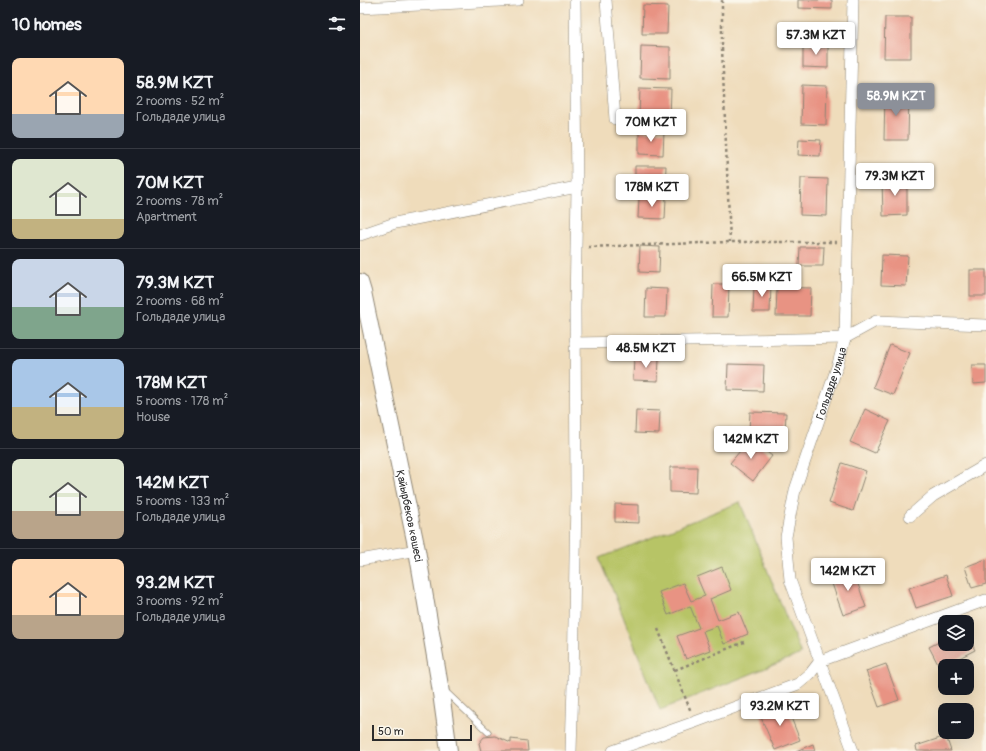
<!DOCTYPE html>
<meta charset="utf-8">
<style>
:root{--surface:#171b24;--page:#20242c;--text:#f1f3f6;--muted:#9ea1a6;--line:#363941;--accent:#8c9099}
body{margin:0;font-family:Pangolin,sans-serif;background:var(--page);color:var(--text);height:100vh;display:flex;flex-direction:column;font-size:15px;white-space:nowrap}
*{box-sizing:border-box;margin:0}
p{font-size:13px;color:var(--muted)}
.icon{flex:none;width:22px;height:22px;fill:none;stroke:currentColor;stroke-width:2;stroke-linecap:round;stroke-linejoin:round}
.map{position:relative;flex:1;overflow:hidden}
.side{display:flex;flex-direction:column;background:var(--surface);width:360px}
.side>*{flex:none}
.controls{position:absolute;left:578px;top:615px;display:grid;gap:8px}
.controls a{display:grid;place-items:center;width:36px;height:36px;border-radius:8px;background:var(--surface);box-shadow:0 4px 16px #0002;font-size:20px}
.scale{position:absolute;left:12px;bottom:10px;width:100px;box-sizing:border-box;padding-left:4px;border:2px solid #2b2b2b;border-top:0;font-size:11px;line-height:14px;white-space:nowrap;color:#2b2b2b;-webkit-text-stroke:3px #fbf7ec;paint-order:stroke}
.price{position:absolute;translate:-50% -34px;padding:0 9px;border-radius:4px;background:#fff;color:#222;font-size:13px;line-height:26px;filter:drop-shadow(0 1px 2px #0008)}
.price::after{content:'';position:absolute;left:50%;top:24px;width:12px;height:9px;margin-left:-6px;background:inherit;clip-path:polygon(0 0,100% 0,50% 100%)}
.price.current{background:var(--accent);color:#fff}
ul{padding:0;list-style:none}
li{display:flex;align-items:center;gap:12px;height:100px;padding:0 12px}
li+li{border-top:1px solid var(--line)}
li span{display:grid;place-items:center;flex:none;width:112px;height:80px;border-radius:8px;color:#555}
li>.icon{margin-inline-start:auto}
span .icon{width:48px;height:48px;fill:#fffc;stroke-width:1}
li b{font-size:17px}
h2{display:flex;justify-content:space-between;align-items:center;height:48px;padding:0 12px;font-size:17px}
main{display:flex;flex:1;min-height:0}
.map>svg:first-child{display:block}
.green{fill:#b7c466;stroke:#717848}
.building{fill:#e89383}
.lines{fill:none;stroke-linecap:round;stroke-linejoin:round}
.lane-casing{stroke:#8d8473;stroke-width:7}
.street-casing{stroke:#8d8473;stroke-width:12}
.secondary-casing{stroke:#8d8473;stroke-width:18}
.path{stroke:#8d8473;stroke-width:2.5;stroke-dasharray:3 3;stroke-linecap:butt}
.lane{stroke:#fff;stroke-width:5.5}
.street{stroke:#fff;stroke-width:11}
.secondary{stroke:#fff;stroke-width:16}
.labels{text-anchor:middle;stroke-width:4;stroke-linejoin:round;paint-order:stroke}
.street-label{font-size:11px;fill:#2b2b2b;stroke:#fbf7ec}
</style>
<main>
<section class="side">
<h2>10 homes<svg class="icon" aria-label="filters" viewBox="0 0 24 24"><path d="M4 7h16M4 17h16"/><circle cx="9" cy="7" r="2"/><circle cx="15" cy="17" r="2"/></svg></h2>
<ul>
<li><span style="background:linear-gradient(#ffd9b3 70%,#9aa5b1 0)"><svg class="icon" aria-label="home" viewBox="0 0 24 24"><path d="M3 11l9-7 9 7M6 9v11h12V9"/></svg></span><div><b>58.9M KZT</b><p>2 rooms · 52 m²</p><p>Гольдаде улица</p></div></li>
<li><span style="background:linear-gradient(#dfe7d0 75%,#c2b280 0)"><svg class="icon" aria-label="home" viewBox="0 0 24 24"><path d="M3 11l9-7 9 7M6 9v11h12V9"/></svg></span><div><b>70M KZT</b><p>2 rooms · 78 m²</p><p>Apartment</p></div></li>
<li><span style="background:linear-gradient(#c9d6e8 60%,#7fa58c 0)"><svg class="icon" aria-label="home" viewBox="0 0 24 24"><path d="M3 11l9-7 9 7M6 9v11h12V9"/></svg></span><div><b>79.3M KZT</b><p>2 rooms · 68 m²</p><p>Гольдаде улица</p></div></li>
<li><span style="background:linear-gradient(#a9c7e8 60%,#c2b280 0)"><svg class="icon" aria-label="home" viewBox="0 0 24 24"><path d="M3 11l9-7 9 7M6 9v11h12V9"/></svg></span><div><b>178M KZT</b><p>5 rooms · 178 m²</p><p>House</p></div></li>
<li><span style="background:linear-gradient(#dfe7d0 65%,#b9a48a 0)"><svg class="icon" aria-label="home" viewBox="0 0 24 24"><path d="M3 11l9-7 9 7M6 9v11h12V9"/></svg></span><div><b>142M KZT</b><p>5 rooms · 133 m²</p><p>Гольдаде улица</p></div></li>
<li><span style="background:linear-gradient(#ffd9b3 70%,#b9a48a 0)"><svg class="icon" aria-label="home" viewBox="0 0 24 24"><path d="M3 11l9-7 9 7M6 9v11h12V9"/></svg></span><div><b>93.2M KZT</b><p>3 rooms · 92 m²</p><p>Гольдаде улица</p></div></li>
</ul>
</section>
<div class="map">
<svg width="626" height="751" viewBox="0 0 626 751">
<rect width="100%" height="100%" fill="#fbf7ec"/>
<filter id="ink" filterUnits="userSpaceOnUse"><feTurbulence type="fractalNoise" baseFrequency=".025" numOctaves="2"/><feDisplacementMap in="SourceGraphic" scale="8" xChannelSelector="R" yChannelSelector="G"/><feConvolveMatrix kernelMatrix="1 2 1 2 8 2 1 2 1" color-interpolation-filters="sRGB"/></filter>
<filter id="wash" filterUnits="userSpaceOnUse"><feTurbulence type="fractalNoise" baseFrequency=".012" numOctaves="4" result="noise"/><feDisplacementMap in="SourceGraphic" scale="16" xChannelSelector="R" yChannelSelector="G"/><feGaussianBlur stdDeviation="0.9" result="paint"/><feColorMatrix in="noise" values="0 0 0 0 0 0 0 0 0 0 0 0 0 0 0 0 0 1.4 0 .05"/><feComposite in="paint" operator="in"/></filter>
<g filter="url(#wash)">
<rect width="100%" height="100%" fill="#efdcbb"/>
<path class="green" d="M380,502L441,654L300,710L240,558Z"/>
<g id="blocks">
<g class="building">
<path d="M438,0H472V9L438,8Z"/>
<path d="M283,5L308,6L307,34H282Z"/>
<path d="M525,17H551V58H524Z"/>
<path d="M443,45L468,46V68L443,67Z"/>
<path d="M281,46L310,47V79L280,78Z"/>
<path d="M442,85L467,86L466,125L441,124Z"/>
<path d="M280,88L311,89L310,120L279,119Z"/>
<path d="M525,94H549L548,140H524Z"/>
<path d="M279,131L304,132L303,155L279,154Z"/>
<path d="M439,139L461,140L460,156L438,155Z"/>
<path d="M275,166H306L305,187L275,186Z"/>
<path d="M441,178L468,179L467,216L440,215Z"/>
<path d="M547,179V215L523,216L522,180Z"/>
<path d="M279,198H306L305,219L278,218Z"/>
<path d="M280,246L300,247L299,273L279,272Z"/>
<path d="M440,247H464L463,266H439Z"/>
<path d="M522,255L548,256L546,286L521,285Z"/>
<rect x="610" y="270" width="16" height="26"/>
<path d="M353,284H369L368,317H352Z"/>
<path d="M394,285H411L410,312H393Z"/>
<path d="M417,287L451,288L450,316H416Z"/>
<path d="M286,288L307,289L306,317H285Z"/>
<path d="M530,345L550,353L533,395L513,387Z"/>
<path d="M274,357L299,358L298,381L273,380Z"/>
<path d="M368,364L404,365L403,391L367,390Z"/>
<path d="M612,365H626V383L613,384Z"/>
<path d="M505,409L530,421L515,453L490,442Z"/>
<path d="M276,410L300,411L299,434L275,433Z"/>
<path d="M390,412L426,413L425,433L389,432Z"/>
<path d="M390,439L412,456L393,481L370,463Z"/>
<path d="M482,463L506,471L493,511L469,503Z"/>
<path d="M310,467H337L336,493L310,492Z"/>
<path d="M255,504L279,505V523L255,522Z"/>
<path d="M626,559V584L612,588L605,567Z"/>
<path d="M362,567L371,590L350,599L358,620L379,612L388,634L364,644L357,626L343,631L350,650L326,659L317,636L339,628L330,606L308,615L299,592L323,583L331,601L345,596L337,577Z"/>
<path d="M493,570L506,607L483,615L470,578Z"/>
<path d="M586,575L593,596L556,608L549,588Z"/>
<path d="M607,635L615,650L580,668L569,647L585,639V644H607Z"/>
<path d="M526,664L539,700L519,707L506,671Z"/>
<path d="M426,705L440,740L415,750L400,715Z"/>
<path d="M135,736L151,743V739L167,741L168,751H121L119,743L124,737Z"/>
<path d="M586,736L591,751H557L556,746Z"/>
<path d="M453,744L455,751H436Z"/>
</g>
</g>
</g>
<g filter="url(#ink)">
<use href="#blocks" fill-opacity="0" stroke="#8d8473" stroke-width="1"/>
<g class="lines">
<defs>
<path id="lane" d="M85,691L128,732"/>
<g id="street">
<path d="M246,0L255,119"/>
<path d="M0,8L158,0"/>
<path d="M0,235L35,223L217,187"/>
<path d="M215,343L485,338L516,321L626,325"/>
<path d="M550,516L573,496L626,465"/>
<path d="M0,560L57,550"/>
<path d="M211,751L213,684L216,495L215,309L217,187L215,0"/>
<path d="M253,751L335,722L438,684L450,674L460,661L626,600"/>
<path id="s1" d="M493,751L430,580L426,537L435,490L478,364L485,338L493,0"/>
</g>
<g id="secondary">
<path id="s2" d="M0,282L3,292L57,550L80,686L89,751"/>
</g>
</defs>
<use href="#lane" class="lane-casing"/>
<use href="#street" class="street-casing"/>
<use href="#secondary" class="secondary-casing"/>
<g class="path">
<path d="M362,0V48L370,242"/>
<path d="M228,247L370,242H477"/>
<path d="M298,629L331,712"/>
<path d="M315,670L384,642"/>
</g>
<use href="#lane" class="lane"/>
<use href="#street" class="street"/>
<use href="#secondary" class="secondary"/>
</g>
</g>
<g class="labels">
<g class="street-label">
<text dy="4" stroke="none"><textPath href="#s1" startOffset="386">Гольдаде улица</textPath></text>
<text dy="4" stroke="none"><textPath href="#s2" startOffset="239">Қайырбеков көшесі</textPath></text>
</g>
</g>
</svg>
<div class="controls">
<a><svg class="icon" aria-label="layers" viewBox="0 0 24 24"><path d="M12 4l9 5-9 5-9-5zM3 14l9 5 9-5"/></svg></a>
<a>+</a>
<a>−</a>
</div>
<div class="scale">50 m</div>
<b class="price" style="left:456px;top:56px">57.3M KZT</b>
<b class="price current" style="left:536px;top:117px">58.9M KZT</b>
<b class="price" style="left:291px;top:143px">70M KZT</b>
<b class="price" style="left:535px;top:197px">79.3M KZT</b>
<b class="price" style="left:292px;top:208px">178M KZT</b>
<b class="price" style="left:402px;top:298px">66.5M KZT</b>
<b class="price" style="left:286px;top:369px">48.5M KZT</b>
<b class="price" style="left:391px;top:460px">142M KZT</b>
<b class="price" style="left:488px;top:592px">142M KZT</b>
<b class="price" style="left:420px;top:727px">93.2M KZT</b>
</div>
</main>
